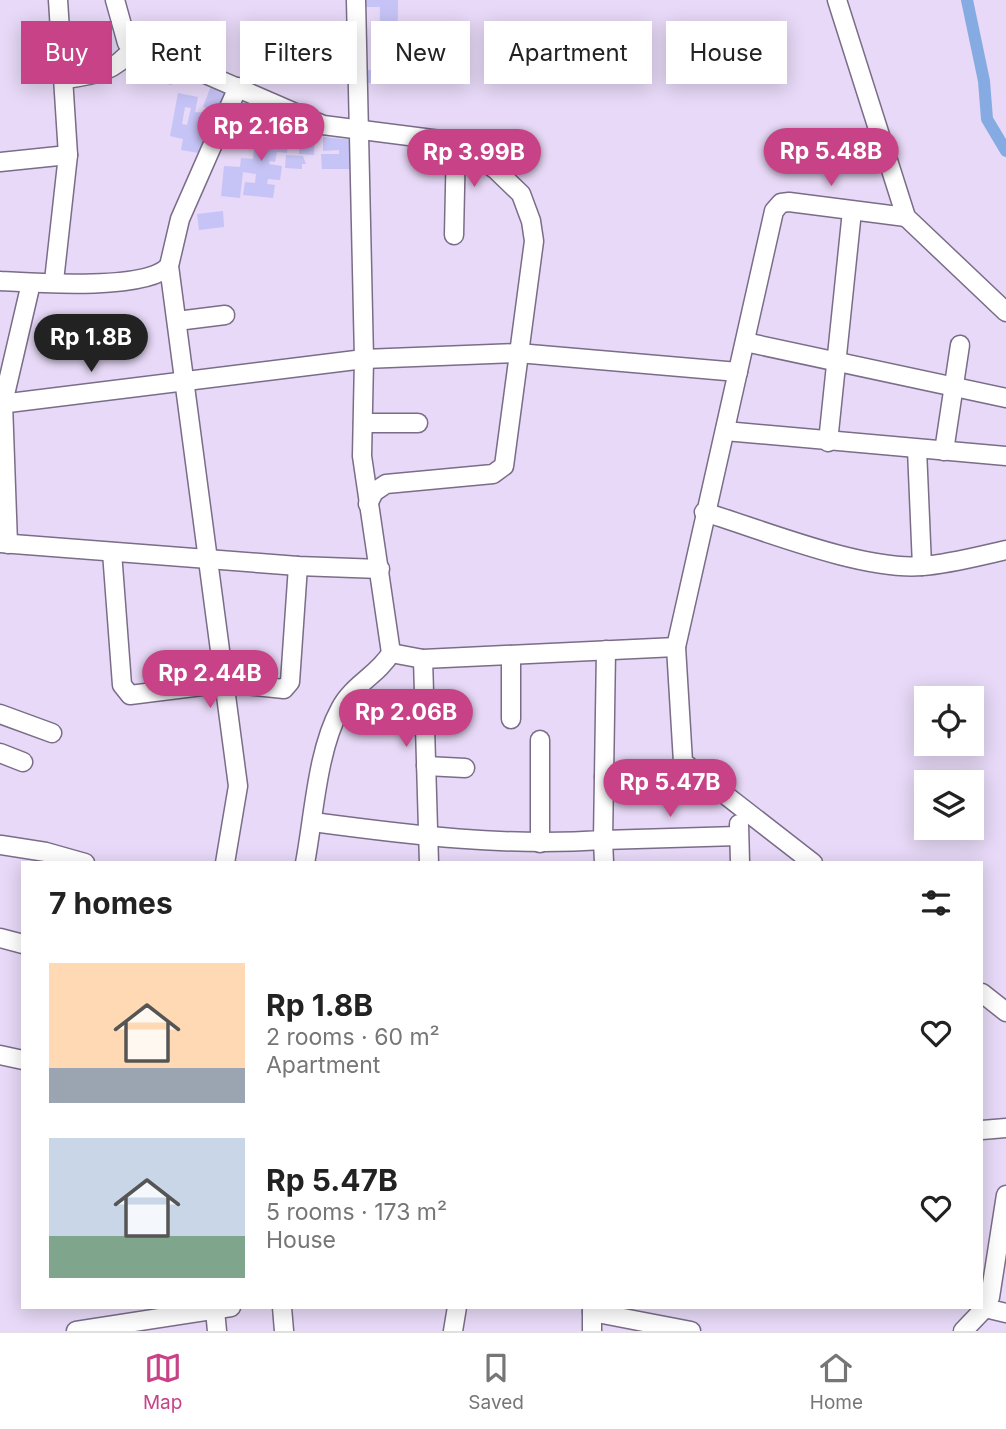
<!DOCTYPE html>
<meta charset="utf-8">
<style>
:root{--surface:#fff;--page:#f6f6f6;--text:#222;--muted:#767676;--line:#e0e0e0;--accent:#c74286}
body{margin:0;font-family:Inter,sans-serif;background:var(--page);color:var(--text);height:100vh;display:flex;flex-direction:column;font-size:26px;white-space:nowrap}
*{box-sizing:border-box;margin:0}
p{font-size:23px;color:var(--muted)}
.icon{flex:none;width:38px;height:38px;fill:none;stroke:currentColor;stroke-width:2;stroke-linecap:round;stroke-linejoin:round}
.map{position:relative;flex:1;overflow:hidden}
.sheet{position:absolute;left:21px;top:861px;width:962px;height:448px;display:flex;flex-direction:column;background:var(--surface);border-radius:0px;box-shadow:0 4px 18px #0003}
.sheet>*{flex:none}
.guide{position:absolute;left:21px;top:21px;width:964px;height:63px;display:flex;gap:14px}
.tools{position:absolute;left:914px;top:686px;display:grid;gap:14px}
.tools a{display:grid;place-items:center;width:70px;height:70px;border-radius:0px;background:var(--surface);box-shadow:0 4px 18px #0003;font-size:35px}
.price{position:absolute;translate:-50% -60px;padding:0 16px;border-radius:24px;background:var(--accent);color:#fff;font-size:23px;line-height:46px;filter:drop-shadow(0 2px 4px #0008)}
.price::after{content:'';position:absolute;left:50%;top:42px;width:21px;height:16px;margin-left:-10px;background:inherit;clip-path:polygon(0 0,100% 0,50% 100%)}
.price.current{background:#222;color:#fff}
ul{padding:0;list-style:none}
li{display:flex;align-items:center;gap:21px;height:175px;padding:0 28px}
li span{display:grid;place-items:center;flex:none;width:196px;height:140px;border-radius:0px;color:#555}
li>.icon{margin-inline-start:auto}
span .icon{width:84px;height:84px;fill:#fffc;stroke-width:1}
li b{font-size:30px}
h2{display:flex;justify-content:space-between;align-items:center;height:84px;padding:0 28px;font-size:30px}
.chip{padding:0 24px;border-radius:0px;background:var(--surface);box-shadow:0 4px 18px #0003;font-size:24px;line-height:63px}
.chip.current{background:var(--accent);color:#fff}
.dock{display:flex;justify-content:space-around;align-items:center;height:98px;border-top:2px solid var(--line);background:var(--surface);font-size:19px;color:var(--muted)}
.dock a{display:grid;justify-items:center;gap:4px}
.dock .current{color:var(--accent)}
.map>svg:first-child{display:block}
.lines{fill:none;stroke-linecap:round;stroke-linejoin:round}
.canal{stroke:#85abe2;stroke-width:12}
.building{fill:#c6c3f6;fill-rule:evenodd}
.minor-casing{stroke:#7a6d88;stroke-width:21}
.minor{stroke:#fff;stroke-width:18}
</style>
<div class="map">
<svg width="1006" height="1331" viewBox="0 0 1006 1331">
<rect width="100%" height="100%" fill="#e7d9f7"/>
<g class="lines">
<path class="canal" d="M967,0L984,81L987,119L1006,151"/>
</g>
<g class="building">
<path d="M363,0H398L397,83H364V70H379L380,7H363Z"/>
<path d="M150,65L175,69L172,85L147,80Z"/>
<path d="M212,83L231,89L222,114L203,107Z"/>
<path d="M178,93L198,97L195,112L215,113L212,129H208L199,153L181,150L183,139L170,136ZM185,107L191,108L187,125L182,124Z"/>
<path d="M236,108H247V122H251V119L263,123L262,141L226,138L227,124H232Z"/>
<path d="M267,119L297,122L296,140L289,139L287,153L277,152L275,162L270,161L269,164L282,166L280,180L268,179L267,184L275,185L273,198L243,195L245,182L255,183L256,174L243,172L240,198L221,196L224,166L240,167L241,158L253,159L255,142L264,143Z"/>
<path d="M300,125H315L314,155L299,154Z"/>
<path d="M323,137L354,140V169H322L321,154H339V150L323,151Z"/>
<path d="M286,155L303,156L306,164H302V169L285,168Z"/>
<path d="M223,211L224,227L199,230L197,214Z"/>
</g>
<g class="lines">
<defs>
<g id="minor">
<path d="M115,0L127,43L143,53L194,69L323,125L456,142L495,169L521,194L531,221L534,241L504,466L493,474L386,484L374,492L368,504"/>
<path d="M837,0L906,217L1006,312"/>
<path d="M66,79C94,75 115,72 133,48"/>
<path d="M0,162L68,155"/>
<path d="M454,235L456,142"/>
<path d="M0,281C35,283 146,291 169,266"/>
<path d="M54,281L68,155L58,0"/>
<path d="M177,321L225,315"/>
<path d="M745,342L1006,398"/>
<path d="M0,404L364,359L518,353L738,372"/>
<path d="M363,423H418"/>
<path d="M725,431L1006,456"/>
<path d="M828,442L852,211"/>
<path d="M917,449L922,566"/>
<path d="M944,451L960,345"/>
<path d="M704,512C763,530 863,571 922,566C950,564 979,556 1006,550"/>
<path d="M0,543L298,566L380,569"/>
<path d="M8,544L3,403L31,283"/>
<path d="M112,552L122,685L130,695L226,683L284,689L290,682L298,566"/>
<path d="M391,653L423,659L676,647"/>
<path d="M511,655V719"/>
<path d="M423,659L429,863"/>
<path d="M0,714L52,733"/>
<path d="M540,740V843"/>
<path d="M0,753L23,762"/>
<path d="M426,766L465,768"/>
<path d="M604,777L627,778"/>
<path d="M313,822C410,835 506,847 603,840L606,650"/>
<path d="M739,824L740,863"/>
<path d="M1,845L46,852L85,863"/>
<path d="M225,863L238,786L169,266L180,219L238,87"/>
<path d="M305,863C314,816 317,751 340,709C352,685 378,675 391,653L362,456L364,359L356,0"/>
<path d="M604,863L603,840L738,836"/>
<path d="M813,863L683,762L676,647L774,211L781,203L789,202L906,217"/>
<path d="M0,938L23,944"/>
<path d="M982,993L1006,1012"/>
<path d="M0,1055L23,1060"/>
<path d="M982,1130L1006,1128"/>
<path d="M282,1307L284,1331"/>
<path d="M592,1307V1331"/>
<path d="M985,1308L1006,1313"/>
<path d="M215,1310L217,1331"/>
<path d="M592,1312L691,1331"/>
<path d="M76,1331L231,1307"/>
<path d="M453,1331L457,1307"/>
<path d="M963,1331L985,1308L990,1297L1006,1195"/>
</g>
</defs>
<use href="#minor" class="minor-casing"/>
<use href="#minor" class="minor"/>
</g>
</svg>
<div class="tools">
<a><svg class="icon" aria-label="locate" viewBox="0 0 24 24"><circle cx="12" cy="12" r="6"/><path d="M12 2v4M12 18v4M2 12h4M18 12h4"/></svg></a>
<a><svg class="icon" aria-label="layers" viewBox="0 0 24 24"><path d="M12 4l9 5-9 5-9-5zM3 14l9 5 9-5"/></svg></a>
</div>
<b class="price" style="left:261px;top:163px">Rp 2.16B</b>
<b class="price" style="left:831px;top:188px">Rp 5.48B</b>
<b class="price" style="left:474px;top:189px">Rp 3.99B</b>
<b class="price current" style="left:91px;top:374px">Rp 1.8B</b>
<b class="price" style="left:210px;top:710px">Rp 2.44B</b>
<b class="price" style="left:406px;top:749px">Rp 2.06B</b>
<b class="price" style="left:670px;top:819px">Rp 5.47B</b>
<div class="guide">
<a class="chip current">Buy</a>
<a class="chip">Rent</a>
<a class="chip">Filters</a>
<a class="chip">New</a>
<a class="chip">Apartment</a>
<a class="chip">House</a>
</div>
<section class="sheet">
<h2>7 homes<svg class="icon" aria-label="filters" viewBox="0 0 24 24"><path d="M4 7h16M4 17h16"/><circle cx="9" cy="7" r="2"/><circle cx="15" cy="17" r="2"/></svg></h2>
<ul>
<li><span style="background:linear-gradient(#ffd9b3 75%,#9aa5b1 0)"><svg class="icon" aria-label="home" viewBox="0 0 24 24"><path d="M3 11l9-7 9 7M6 9v11h12V9"/></svg></span><div><b>Rp 1.8B</b><p>2 rooms · 60 m²</p><p>Apartment</p></div><svg class="icon" aria-label="heart" viewBox="0 0 24 24"><path d="M12 20l-8-8c-3-5 5-10 8-4 3-6 11-1 8 4z"/></svg></li>
<li><span style="background:linear-gradient(#c9d6e8 70%,#7fa58c 0)"><svg class="icon" aria-label="home" viewBox="0 0 24 24"><path d="M3 11l9-7 9 7M6 9v11h12V9"/></svg></span><div><b>Rp 5.47B</b><p>5 rooms · 173 m²</p><p>House</p></div><svg class="icon" aria-label="heart" viewBox="0 0 24 24"><path d="M12 20l-8-8c-3-5 5-10 8-4 3-6 11-1 8 4z"/></svg></li>
</ul>
</section>
</div>
<nav class="dock">
<a class="current"><svg class="icon" aria-label="map" viewBox="0 0 24 24"><path d="M3 6l6-2 6 2 6-2v14l-6 2-6-2-6 2zM9 4v14M15 6v14"/></svg>Map</a>
<a><svg class="icon" aria-label="saved" viewBox="0 0 24 24"><path d="M7 4h10v16l-5-4-5 4z"/></svg>Saved</a>
<a><svg class="icon" aria-label="home" viewBox="0 0 24 24"><path d="M3 11l9-7 9 7M6 9v11h12V9"/></svg>Home</a>
</nav>
